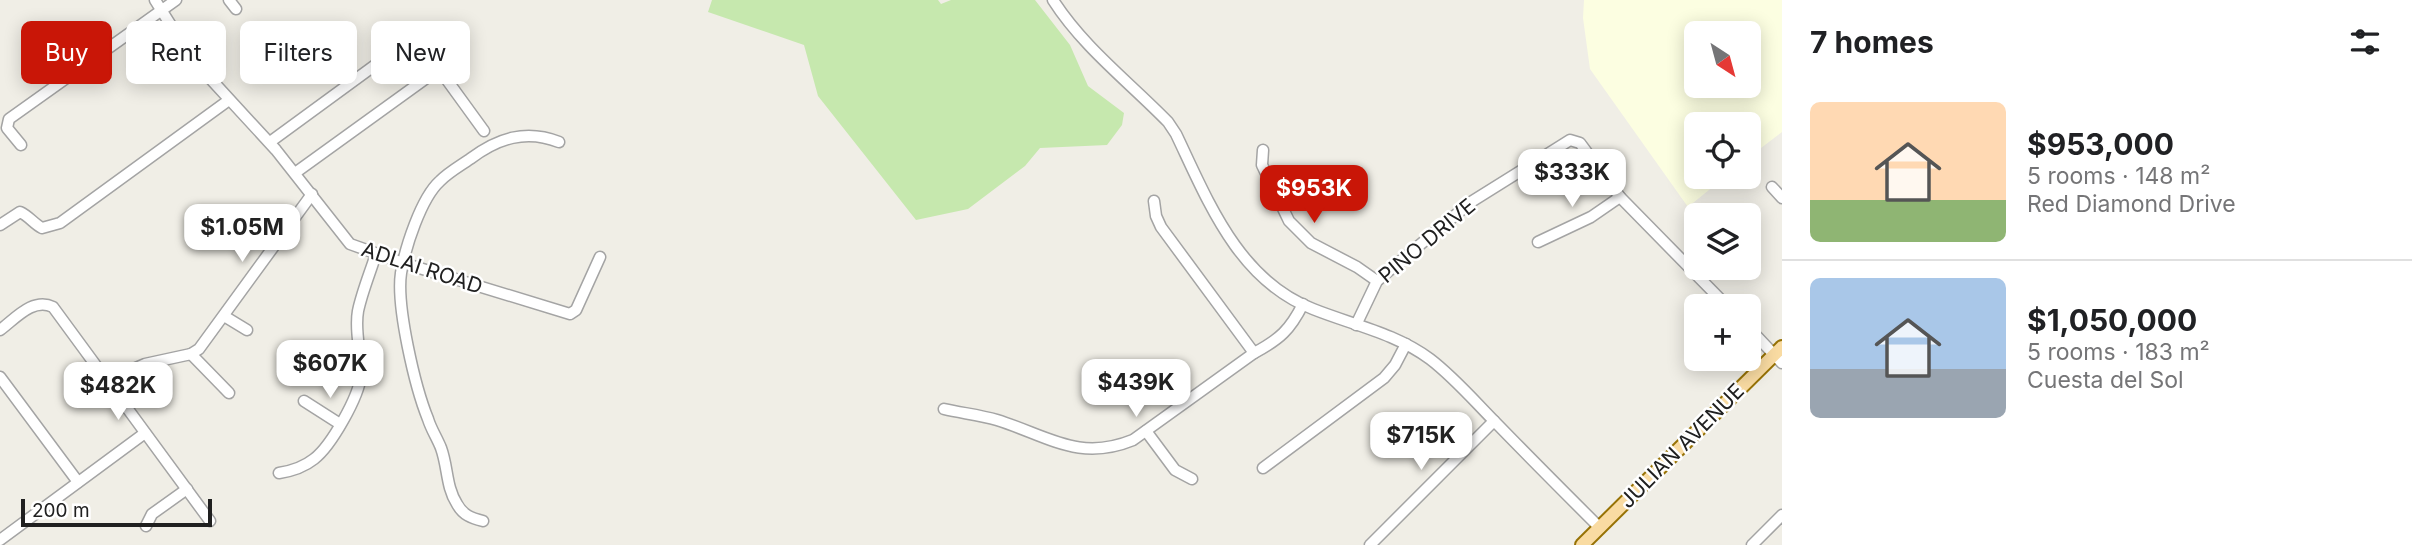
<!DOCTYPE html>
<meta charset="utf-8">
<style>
:root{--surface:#fff;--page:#f2f2f2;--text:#202124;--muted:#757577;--line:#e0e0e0;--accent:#c91607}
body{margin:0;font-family:Inter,sans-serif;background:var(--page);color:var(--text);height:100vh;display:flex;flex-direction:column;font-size:26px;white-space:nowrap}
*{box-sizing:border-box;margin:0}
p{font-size:23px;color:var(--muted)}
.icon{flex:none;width:38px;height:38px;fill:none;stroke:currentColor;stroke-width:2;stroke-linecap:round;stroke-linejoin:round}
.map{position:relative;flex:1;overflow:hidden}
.panel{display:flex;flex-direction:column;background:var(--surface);width:630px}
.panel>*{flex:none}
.hud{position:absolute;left:21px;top:21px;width:665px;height:63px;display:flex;gap:14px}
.needle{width:46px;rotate:144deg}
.controls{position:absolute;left:1684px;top:21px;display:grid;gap:14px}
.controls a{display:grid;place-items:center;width:77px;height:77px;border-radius:10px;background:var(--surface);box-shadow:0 4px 18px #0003;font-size:35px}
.scale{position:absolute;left:21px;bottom:18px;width:191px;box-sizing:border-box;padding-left:7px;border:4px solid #202020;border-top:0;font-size:19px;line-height:24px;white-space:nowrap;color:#202020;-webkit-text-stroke:5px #fff;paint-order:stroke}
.price{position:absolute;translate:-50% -60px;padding:0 16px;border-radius:14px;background:#fff;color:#222;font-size:23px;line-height:46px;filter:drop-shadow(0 2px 4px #0008)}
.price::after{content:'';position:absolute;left:50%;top:42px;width:21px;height:16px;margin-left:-10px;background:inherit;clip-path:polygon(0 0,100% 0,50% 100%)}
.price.selected{background:var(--accent);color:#fff}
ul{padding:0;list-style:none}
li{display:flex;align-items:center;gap:21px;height:175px;padding:0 28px}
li+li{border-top:2px solid var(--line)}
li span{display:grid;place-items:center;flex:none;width:196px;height:140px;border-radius:10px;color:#555}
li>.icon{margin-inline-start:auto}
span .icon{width:84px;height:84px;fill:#fffc;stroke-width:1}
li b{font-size:30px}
h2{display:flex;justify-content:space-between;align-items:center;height:84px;padding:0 28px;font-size:30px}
.tag{padding:0 24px;border-radius:10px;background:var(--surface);box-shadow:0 4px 18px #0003;font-size:24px;line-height:63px}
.tag.selected{background:var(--accent);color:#fff}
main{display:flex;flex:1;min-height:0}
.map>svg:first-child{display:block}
.education{fill:#fcfee1;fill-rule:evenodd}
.grass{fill:#c6e8ae}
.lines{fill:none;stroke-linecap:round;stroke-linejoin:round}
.minor-casing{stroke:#a4a4a4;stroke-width:13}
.major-casing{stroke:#977205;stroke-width:16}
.minor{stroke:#fff;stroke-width:10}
.major{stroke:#f9dba2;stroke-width:12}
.labels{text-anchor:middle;stroke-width:5;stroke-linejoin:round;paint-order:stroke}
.street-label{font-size:21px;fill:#202020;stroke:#fff}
</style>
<main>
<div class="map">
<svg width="1782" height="545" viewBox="0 0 1782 545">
<rect width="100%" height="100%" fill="#f0eee6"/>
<path class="education" d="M1584,0H1782V132L1748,158V124H1696V177H1725L1688,207L1590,69L1583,18ZM1696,33H1748V86H1696Z"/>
<path class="grass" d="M712,0H938L941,4L951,0H1035L1070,45L1088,86L1124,113L1122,125L1107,145L1040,148L1025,166L968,209L916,220L818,96L804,45L708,12Z"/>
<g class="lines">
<defs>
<g id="minor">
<path d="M155,0L177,35L207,75L276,150L350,244L403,263L570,314L576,310L600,257"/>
<path d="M229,0L236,9"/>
<path d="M1053,0C1083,47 1129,82 1168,122L1176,134C1208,201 1238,280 1313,309C1353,325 1395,333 1430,359C1455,378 1476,403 1499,426C1532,460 1566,494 1600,528"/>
<path d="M270,142L378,63"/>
<path d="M21,145L7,128L9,119L176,0"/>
<path d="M1263,150L1262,165L1289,221L1311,243L1357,267L1377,281"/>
<path d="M295,173L439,69L484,131"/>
<path d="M1772,187L1782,198"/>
<path d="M1154,201L1156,216L1161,227L1254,353"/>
<path d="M0,225L20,212C29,216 34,224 42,228L60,223L229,100"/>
<path d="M1538,242L1591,217L1620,197"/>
<path d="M224,316L247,330"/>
<path d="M1356,325L1377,281L1391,269L1471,202L1570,140L1580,143L1620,197L1727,306"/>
<path d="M1748,327L1782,363"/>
<path d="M0,330C15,319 33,297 53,307L210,521"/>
<path d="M191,354L199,349L312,194"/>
<path d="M0,377L78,482"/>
<path d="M106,381L145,364L191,354L229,393"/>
<path d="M304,401L340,424"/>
<path d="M944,409C961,413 980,415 997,420C1048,436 1079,462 1133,440L1254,353C1280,339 1290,330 1303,304"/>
<path d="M1146,431L1175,470L1192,479"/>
<path d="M1263,468L1384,378L1395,365L1406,344"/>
<path d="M279,473C292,471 304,467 314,459C331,446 359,397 361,375C362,354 354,333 358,311C362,292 370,273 376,254"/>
<path d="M483,521C471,518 463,515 457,504C446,487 448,467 441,448C437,438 431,429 428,419C415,387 396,306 401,273C405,248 421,198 440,181C449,172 460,166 470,159C498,138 526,129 559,142"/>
<path d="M146,526L152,514L187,489"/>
<path d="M0,540L145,433"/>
<path d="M1370,545L1494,421"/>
<path d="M1752,545L1782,515"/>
</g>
<path id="major" d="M1582,545L1782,347"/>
</defs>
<use href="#minor" class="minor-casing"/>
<use href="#major" class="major-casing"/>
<use href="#minor" class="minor"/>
<use href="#major" class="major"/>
</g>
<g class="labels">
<g class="street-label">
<text transform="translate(1427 241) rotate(-40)" y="7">PINO DRIVE</text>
<text transform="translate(422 268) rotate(18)" y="7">ADLAI ROAD</text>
<text transform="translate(1682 446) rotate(-45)" y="7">JULIAN AVENUE</text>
</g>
</g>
</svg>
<div class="controls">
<a><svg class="needle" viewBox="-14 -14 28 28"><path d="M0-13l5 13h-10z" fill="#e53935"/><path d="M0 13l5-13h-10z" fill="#757577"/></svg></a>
<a><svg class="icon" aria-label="locate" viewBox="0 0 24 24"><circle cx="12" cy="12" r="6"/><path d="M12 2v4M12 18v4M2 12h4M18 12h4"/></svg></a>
<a><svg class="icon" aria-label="layers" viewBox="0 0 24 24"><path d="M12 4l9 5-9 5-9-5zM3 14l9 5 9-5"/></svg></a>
<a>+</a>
</div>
<div class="scale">200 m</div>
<b class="price" style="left:1572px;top:209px">$333K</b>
<b class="price selected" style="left:1314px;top:225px">$953K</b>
<b class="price" style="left:242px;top:264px">$1.05M</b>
<b class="price" style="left:330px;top:400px">$607K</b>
<b class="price" style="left:1136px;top:419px">$439K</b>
<b class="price" style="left:118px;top:422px">$482K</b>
<b class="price" style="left:1421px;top:472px">$715K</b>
<div class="hud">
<a class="tag selected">Buy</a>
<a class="tag">Rent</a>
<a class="tag">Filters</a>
<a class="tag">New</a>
</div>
</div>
<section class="panel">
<h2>7 homes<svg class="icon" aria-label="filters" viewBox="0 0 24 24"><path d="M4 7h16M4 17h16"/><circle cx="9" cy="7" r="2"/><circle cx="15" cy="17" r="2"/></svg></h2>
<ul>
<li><span style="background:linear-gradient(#ffd9b3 70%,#8fb573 0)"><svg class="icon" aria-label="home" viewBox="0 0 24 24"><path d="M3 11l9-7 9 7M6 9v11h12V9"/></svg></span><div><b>$953,000</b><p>5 rooms · 148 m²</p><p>Red Diamond Drive</p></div></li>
<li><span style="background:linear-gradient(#a9c7e8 65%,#9aa5b1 0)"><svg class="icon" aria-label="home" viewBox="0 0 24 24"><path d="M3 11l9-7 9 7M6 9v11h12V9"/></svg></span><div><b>$1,050,000</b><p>5 rooms · 183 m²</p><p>Cuesta del Sol</p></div></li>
</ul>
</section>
</main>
